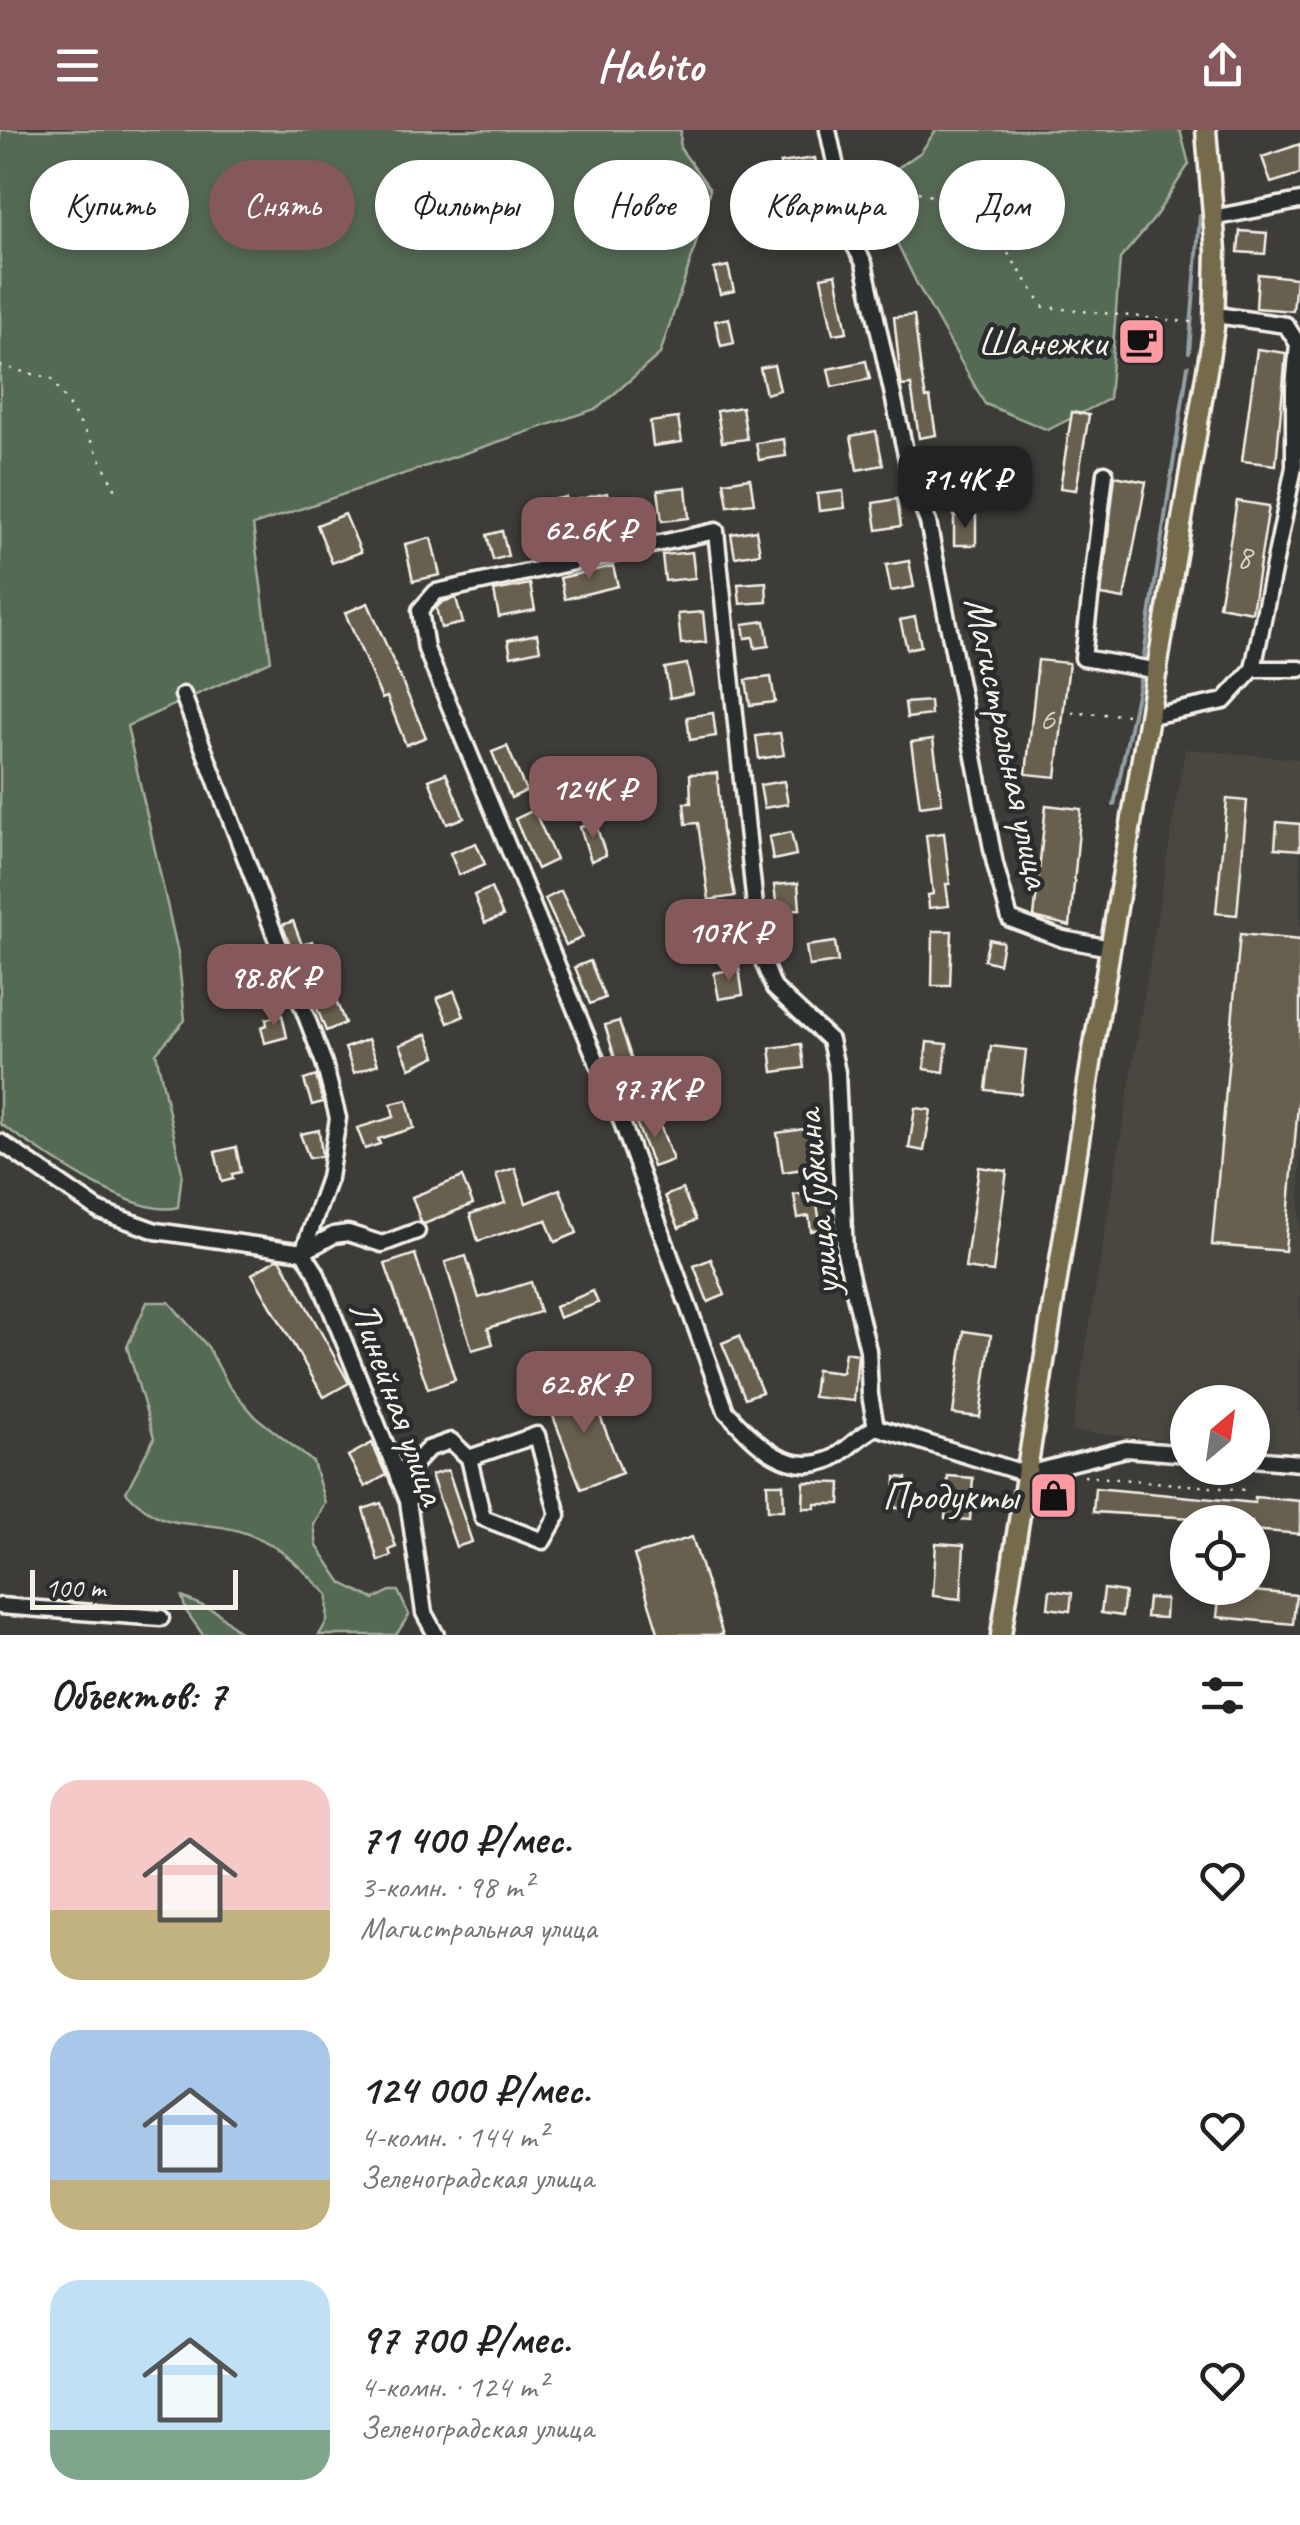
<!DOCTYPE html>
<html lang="ru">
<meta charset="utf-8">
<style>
:root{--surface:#fff;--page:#f6f6f6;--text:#222;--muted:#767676;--accent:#85585c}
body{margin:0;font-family:Caveat,sans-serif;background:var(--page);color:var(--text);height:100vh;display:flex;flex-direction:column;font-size:38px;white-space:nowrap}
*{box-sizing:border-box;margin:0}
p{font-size:32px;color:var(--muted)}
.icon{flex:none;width:55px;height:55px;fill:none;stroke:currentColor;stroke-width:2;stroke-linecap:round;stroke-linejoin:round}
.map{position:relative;height:1505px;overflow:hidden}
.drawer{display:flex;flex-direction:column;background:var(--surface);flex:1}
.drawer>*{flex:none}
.guide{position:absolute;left:30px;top:30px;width:1240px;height:90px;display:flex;gap:20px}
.needle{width:65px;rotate:29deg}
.controls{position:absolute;left:1170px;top:1255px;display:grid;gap:20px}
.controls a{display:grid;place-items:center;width:100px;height:100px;border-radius:50%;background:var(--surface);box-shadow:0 5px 15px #0003;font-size:50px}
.scale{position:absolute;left:30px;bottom:25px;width:208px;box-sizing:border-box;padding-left:10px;border:5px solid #f4f1e8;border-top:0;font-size:28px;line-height:35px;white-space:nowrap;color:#f4f1e8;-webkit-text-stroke:8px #2a2d2e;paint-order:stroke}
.price{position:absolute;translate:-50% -85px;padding:0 22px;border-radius:20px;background:var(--accent);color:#fff;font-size:32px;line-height:65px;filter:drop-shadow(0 2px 5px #0008)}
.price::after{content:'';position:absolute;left:50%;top:60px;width:30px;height:22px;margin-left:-15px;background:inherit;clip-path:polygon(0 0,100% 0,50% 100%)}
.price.active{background:#222;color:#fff}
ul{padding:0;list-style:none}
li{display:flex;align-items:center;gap:30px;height:250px;padding:0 50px}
li span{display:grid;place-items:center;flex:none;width:280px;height:200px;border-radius:30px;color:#555}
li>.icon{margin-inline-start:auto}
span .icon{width:120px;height:120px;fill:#fffc;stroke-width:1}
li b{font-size:42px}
h2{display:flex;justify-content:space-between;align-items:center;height:120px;padding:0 50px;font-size:42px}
.pill{padding:0 35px;border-radius:45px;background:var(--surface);box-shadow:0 5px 15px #0003;font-size:35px;line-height:90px}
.pill.active{background:var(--accent);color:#fff}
header{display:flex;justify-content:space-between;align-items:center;height:130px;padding:0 50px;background:var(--accent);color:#fff;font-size:45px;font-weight:700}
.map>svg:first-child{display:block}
.built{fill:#4a473f}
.green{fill:#556a55;stroke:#a4ae9e;stroke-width:2.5}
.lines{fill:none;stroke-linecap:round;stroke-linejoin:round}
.stream{stroke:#93a0a4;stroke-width:4}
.building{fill:#686050;stroke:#f4f1e8;stroke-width:2.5}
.minor-casing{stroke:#f4f1e8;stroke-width:21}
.major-casing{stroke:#f4f1e8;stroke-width:25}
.path{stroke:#f4f1e8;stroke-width:2.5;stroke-dasharray:2.5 8;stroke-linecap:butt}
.minor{stroke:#2a2d2e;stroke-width:14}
.major{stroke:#746b4b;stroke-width:18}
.labels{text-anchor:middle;stroke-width:9;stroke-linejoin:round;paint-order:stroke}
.number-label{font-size:35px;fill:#d1cdc2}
.poi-label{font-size:40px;fill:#f4f1e8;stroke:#2a2d2e;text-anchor:end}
.street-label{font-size:40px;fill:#f4f1e8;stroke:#2a2d2e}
</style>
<header><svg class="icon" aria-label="menu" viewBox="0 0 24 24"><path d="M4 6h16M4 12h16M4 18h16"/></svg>Habito<svg class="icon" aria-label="share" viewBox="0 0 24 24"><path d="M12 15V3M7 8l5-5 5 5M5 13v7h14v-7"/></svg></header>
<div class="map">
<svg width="1300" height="1505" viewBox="0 0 1300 1505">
<rect width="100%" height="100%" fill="#3d3c38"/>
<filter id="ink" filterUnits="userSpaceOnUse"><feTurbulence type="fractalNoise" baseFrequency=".01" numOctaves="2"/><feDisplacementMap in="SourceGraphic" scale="20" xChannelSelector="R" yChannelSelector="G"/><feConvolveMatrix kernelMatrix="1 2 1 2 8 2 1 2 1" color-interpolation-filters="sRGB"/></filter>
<g filter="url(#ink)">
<path class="built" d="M1185,619L1300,629V1322L1253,1317L1252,1272H1188L1187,1312L1072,1301Z"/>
<g class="green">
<path d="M0,0H681L680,18L710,59L693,124L660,224L598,278L253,395L271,531L127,596L178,823L185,890L156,923L182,1042L178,1077C134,1090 39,1019 0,994Z"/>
<path d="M936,0H1180L1189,34L1153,90L1120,129L1109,269L1048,300L985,274L917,154L886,90L890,43L921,22Z"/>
<path d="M147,1172H169L208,1217L229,1256L256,1287L313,1332L325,1373L314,1395L317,1416L342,1453L374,1469L390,1461H398L409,1485L396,1505H319L327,1491L328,1465C304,1441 281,1415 248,1404C198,1385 169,1409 126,1362L154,1308L127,1217Z"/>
<path d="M182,1467L217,1482L243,1505H203L186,1481Z"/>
</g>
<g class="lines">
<g class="stream">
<path d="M1189,222L1200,86"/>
<path d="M1143,532L1188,236"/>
<path d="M1114,675L1141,545"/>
</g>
</g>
<g class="building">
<path d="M1300,14V44L1271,53L1262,27Z"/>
<path d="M815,28L820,57L785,63L780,33Z"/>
<path d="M1240,101L1267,103L1265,124L1238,122Z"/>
<path d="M728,136L734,161L720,164L714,139Z"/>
<path d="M836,144L847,202L833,204L821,147Z"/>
<path d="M1258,144L1296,148L1293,181L1256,178Z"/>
<path d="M914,185L921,242L926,268L930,267L936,305L919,308L911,255L902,256L901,252L894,187Z"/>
<path d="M729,188L734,213L721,216L715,191Z"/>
<path d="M1132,193L1152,195L1147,228L1128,226Z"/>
<path d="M1257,219L1286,223L1276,335L1242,331Z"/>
<path d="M866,231L870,249L832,257L828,239Z"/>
<path d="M774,235L780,260L766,264L760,238Z"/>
<path d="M742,277L747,309L722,312L717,281Z"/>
<path d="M1072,282L1089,285L1076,360L1060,358Z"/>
<path d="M678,288L682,312L653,316L650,292Z"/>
<path d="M876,301L883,335L857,340L851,306Z"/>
<path d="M784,309L786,326L759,330L756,313Z"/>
<path d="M1115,346L1146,352L1124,469L1101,465Z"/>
<path d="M750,348L754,373L728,376L724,352Z"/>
<path d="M686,357L689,388L662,391L658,360Z"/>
<path d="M843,361L845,378L819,381L817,364Z"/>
<path d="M607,363L616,404L549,417L538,373L566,367L567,372Z"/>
<path d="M897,369L901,396L877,400L873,373Z"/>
<path d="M1237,371L1269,376L1252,482L1219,476Z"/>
<path d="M345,384L361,422L332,433L317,395Z"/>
<rect x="954" y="386" width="22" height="29"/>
<path d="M756,400L760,423L735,427L731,404Z"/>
<path d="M502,401L508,426L493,430L487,405Z"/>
<path d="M431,408L440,445L413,451L405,414Z"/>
<path d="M692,422L695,448L665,451L662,425Z"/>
<path d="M909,431L914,457L891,461L886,435Z"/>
<path d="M613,436L618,456L565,469L560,448Z"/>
<path d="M766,452L767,472L740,474L738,454Z"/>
<path d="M530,454L535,480L499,487L494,461Z"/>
<path d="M456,468L463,493L441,498L436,478L442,472Z"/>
<path d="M368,473L426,607L406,615L387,567L382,569L345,483Z"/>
<path d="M703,482L706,512L681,514L678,484Z"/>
<path d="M915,487L921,516L907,519L900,490Z"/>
<path d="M765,491L769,516L755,518L753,507L745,508L743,494Z"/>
<path d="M537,504L540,520L511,526L508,510Z"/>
<path d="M1038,530L1069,533L1056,647L1026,644Z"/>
<path d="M687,534L693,563L670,568L665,538Z"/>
<path d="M771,547L775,572L750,575L746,550Z"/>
<path d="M930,571L931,585L907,588L905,573Z"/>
<path d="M713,583L716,606L690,610L687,587Z"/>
<path d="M780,603L784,625L759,629L756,606Z"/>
<path d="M933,609L942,673L920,676L911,612Z"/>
<path d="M507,616L526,661L511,668L492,622Z"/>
<path d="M446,643L464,688L447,694L429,650Z"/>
<path d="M717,643L722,701L735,766L709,770L698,693L686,694L684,673H691L690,644Z"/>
<path d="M784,651L788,674L764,678L760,655Z"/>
<path d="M1227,669L1247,671L1237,785L1216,783Z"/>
<path d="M1046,675L1081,679L1070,796L1034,787Z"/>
<path d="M534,680L556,730L537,739L515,689Z"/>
<path d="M595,692L606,725L591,731L580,697Z"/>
<path d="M1277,692L1300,694V720L1275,718Z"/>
<path d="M791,702L796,725L773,730L769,707Z"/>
<path d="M944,703L950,754H946L949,776L929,778L928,765L933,764L926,705Z"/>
<path d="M476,713L485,734L459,745L450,723Z"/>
<path d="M798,753L800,779L777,780L774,755Z"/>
<path d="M491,758L503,786L485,793L474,765Z"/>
<path d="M561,761L583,807L566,815L545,769Z"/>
<path d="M293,791L302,815L312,811L322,835L301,843L282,795Z"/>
<path d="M734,791L737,812L714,815L711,793Z"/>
<path d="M933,801H952L950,856H932Z"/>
<path d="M1240,804L1300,810V953L1285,1121L1212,1115Z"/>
<path d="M989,809L1003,812L999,834L984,830Z"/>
<path d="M835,812L838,832L809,836L806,816Z"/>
<path d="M590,831L605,868L590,874L575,837Z"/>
<path d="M739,838L743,865L719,869L714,843Z"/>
<path d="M273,839L282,859L256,869L248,849Z"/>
<path d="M454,861L464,886L448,893L437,868Z"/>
<path d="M333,863L345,893L326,901L314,871Z"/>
<path d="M282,885L287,907L265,913L261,897L267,895L266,889Z"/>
<path d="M619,891L633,933L618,938L605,895Z"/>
<path d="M427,904L436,926L410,938L400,915Z"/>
<path d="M368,909L378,934L354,943L345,918Z"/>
<path d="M927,912L947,914L944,942L924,939Z"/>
<path d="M801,914L804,938L773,942L770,918Z"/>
<path d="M991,916L1026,920L1021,964L986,960Z"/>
<path d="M316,946L323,972L312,975L304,950Z"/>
<path d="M653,946L658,966L627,970L625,959L640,955L639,950Z"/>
<path d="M407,970L414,998L378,1009L380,1014L365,1019L357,998L394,987L391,974Z"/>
<path d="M915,978L931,980L924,1021L909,1018Z"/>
<path d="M656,984L673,1030L653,1037L636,992Z"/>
<path d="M810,998L816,1037L783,1042L777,1003Z"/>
<path d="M319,1000L322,1026L309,1028L300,1004Z"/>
<path d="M236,1017L241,1042L232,1044L233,1049L222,1052L215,1022Z"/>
<path d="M979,1037L1007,1041L993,1142L965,1138Z"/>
<path d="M515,1038L526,1073L560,1059L577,1103L555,1112L546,1090L478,1111L470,1084L505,1073L496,1044Z"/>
<path d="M462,1047L473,1074L424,1094L421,1092L412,1067Z"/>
<path d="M682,1059L696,1090L679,1098L665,1066Z"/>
<path d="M815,1062L821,1099L811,1101L809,1086L798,1088L794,1065Z"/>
<path d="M415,1124L455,1250L428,1259L385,1134Z"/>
<path d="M466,1126L479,1168L531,1152L540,1182L488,1198L493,1214L472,1220L445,1132Z"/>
<path d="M277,1129L281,1130L349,1253L324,1267L252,1144Z"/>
<path d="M711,1129L725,1165L708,1172L694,1136Z"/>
<path d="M593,1161L598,1173L559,1188L555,1177Z"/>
<path d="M964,1201L991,1205L980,1287L953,1284Z"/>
<path d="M739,1206L762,1262L745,1268L722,1213Z"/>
<path d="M845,1222L858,1224L854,1271L813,1267L816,1240L842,1243Z"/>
<path d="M587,1252L622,1343L581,1359L546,1268Z"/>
<path d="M372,1313L386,1345L365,1357L348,1326Z"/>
<path d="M448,1340L472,1412L456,1417L431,1345Z"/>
<path d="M948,1346L973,1348L970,1390L945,1388Z"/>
<path d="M896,1347L906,1348L905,1378H895Z"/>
<path d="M1058,1350L1067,1357L1049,1380L1040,1372Z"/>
<path d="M804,1352L841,1353L840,1374H815V1378H803Z"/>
<path d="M767,1354H783L784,1380H768Z"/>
<path d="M1095,1358L1255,1373V1367L1300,1371V1404L1252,1400V1392H1193V1388L1093,1382Z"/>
<path d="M381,1373L396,1417L389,1420L391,1426L378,1431L363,1379Z"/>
<path d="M692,1407L723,1505H659L634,1425Z"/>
<path d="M936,1413L964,1415L961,1469L933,1466Z"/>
<path d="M1220,1458L1296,1465L1293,1494L1217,1487Z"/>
<path d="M1104,1459L1125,1462L1122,1486L1101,1483Z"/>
<path d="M1050,1460L1072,1463L1070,1481L1048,1478Z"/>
<path d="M1148,1468L1166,1469L1165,1488L1146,1487Z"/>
</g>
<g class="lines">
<defs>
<g id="minor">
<path d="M828,0L852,111L864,133L911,348L928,392L995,734L1010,789L1063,809L1110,818"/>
<path d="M1212,88L1300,71"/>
<path d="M1223,186L1286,195L1298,214L1294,258V337L1253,539"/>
<path d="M1105,343L1083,528L1159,541"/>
<path d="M183,565L324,933L338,988L329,1048L303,1122"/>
<path d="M1151,586L1224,571L1253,539H1300"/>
<path d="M0,1012L100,1081L156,1101L303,1122L316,1142L408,1371L424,1483L436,1505"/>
<path d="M303,1122L334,1105L348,1103L382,1114L417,1101"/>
<path d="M876,1297L870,1265L868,1220L845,1123L837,942L830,910L774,858L760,824L716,401L436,462L420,480L426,519L620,987L726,1281C754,1311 786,1348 831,1329C844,1323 858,1306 876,1297L1027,1344L1126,1319L1188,1324"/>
<path d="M1252,1329L1300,1333"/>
<path d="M399,1350L428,1319L451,1311L469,1328L483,1388L543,1411L558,1385L537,1305L469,1328"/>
<path d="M0,1476L161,1488"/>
</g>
<path id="major" d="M1001,1505L1093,921L1214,198L1216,121L1206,0"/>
</defs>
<use href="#minor" class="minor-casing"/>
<use href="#major" class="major-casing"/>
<g class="path">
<path d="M898,56L979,80L1044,177L1198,193"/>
<path d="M0,236L52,249L94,316L118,365"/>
<path d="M1072,583L1131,585"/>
<path d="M1084,1346L1245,1360"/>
</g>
<use href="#minor" class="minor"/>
<use href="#major" class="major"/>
</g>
</g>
<defs>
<symbol id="cafe-square" viewBox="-11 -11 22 22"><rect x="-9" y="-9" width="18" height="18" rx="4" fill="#ff9aa2" stroke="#2a2d2e"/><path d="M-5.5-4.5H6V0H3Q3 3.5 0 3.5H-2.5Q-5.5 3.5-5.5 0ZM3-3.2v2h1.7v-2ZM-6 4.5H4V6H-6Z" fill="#111"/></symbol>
<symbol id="shop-square" viewBox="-11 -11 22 22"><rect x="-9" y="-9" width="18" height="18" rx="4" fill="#ff9aa2" stroke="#2a2d2e"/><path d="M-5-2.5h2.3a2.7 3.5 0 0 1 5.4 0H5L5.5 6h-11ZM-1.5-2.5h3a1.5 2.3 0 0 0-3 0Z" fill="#111"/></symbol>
</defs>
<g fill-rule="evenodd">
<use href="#cafe-square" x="1114" y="184" width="55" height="55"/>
<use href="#shop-square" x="1026" y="1338" width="55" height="55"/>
</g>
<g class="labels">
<g class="number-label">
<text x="1244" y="438">8</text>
<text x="1047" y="600">6</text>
</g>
<g class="poi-label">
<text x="1106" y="225">Шанежки</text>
<text x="1018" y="1379">Продукты</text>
</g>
<g class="street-label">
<text transform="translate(1009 612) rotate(78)" y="14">Магистральная улица</text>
<text transform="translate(816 1073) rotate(-96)" y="14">улица Губкина</text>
<text transform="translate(399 1272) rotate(70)" y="14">Линейная улица</text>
</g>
</g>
</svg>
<div class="controls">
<a><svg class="needle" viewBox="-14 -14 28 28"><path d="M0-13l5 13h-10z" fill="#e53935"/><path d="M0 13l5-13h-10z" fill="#767676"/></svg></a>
<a><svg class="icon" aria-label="locate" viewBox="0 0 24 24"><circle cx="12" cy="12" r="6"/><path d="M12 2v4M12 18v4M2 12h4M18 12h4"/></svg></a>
</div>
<div class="scale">100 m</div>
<b class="price active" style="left:965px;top:401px">71.4K ₽</b>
<b class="price" style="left:589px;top:452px">62.6K ₽</b>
<b class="price" style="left:593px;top:711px">124K ₽</b>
<b class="price" style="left:729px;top:854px">107K ₽</b>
<b class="price" style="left:274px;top:899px">98.8K ₽</b>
<b class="price" style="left:655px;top:1011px">97.7K ₽</b>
<b class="price" style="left:584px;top:1306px">62.8K ₽</b>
<div class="guide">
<a class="pill">Купить</a>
<a class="pill active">Снять</a>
<a class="pill">Фильтры</a>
<a class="pill">Новое</a>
<a class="pill">Квартира</a>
<a class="pill">Дом</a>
</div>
</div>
<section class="drawer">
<h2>Объектов: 7<svg class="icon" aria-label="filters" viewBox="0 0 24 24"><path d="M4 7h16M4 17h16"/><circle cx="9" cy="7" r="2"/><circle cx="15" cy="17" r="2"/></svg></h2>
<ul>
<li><span style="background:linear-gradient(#f6c9c9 65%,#c2b280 0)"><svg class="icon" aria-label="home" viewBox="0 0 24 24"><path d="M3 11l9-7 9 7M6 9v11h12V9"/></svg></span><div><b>71 400 ₽/мес.</b><p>3-комн. · 98 m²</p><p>Магистральная улица</p></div><svg class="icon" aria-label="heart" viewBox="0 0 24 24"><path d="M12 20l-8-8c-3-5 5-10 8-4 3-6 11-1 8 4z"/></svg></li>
<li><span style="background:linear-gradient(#a9c7e8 75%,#c2b280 0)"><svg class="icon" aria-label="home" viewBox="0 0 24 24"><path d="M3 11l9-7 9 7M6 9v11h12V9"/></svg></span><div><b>124 000 ₽/мес.</b><p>4-комн. · 144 m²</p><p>Зеленоградская улица</p></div><svg class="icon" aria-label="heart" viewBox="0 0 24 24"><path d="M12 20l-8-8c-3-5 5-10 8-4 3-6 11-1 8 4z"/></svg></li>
<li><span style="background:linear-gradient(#bfe0f5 75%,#7fa58c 0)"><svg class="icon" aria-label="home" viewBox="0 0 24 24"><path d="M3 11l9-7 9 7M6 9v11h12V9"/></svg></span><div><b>97 700 ₽/мес.</b><p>4-комн. · 124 m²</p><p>Зеленоградская улица</p></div><svg class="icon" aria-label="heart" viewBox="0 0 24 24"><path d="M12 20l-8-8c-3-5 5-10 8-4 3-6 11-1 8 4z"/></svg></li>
</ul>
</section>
